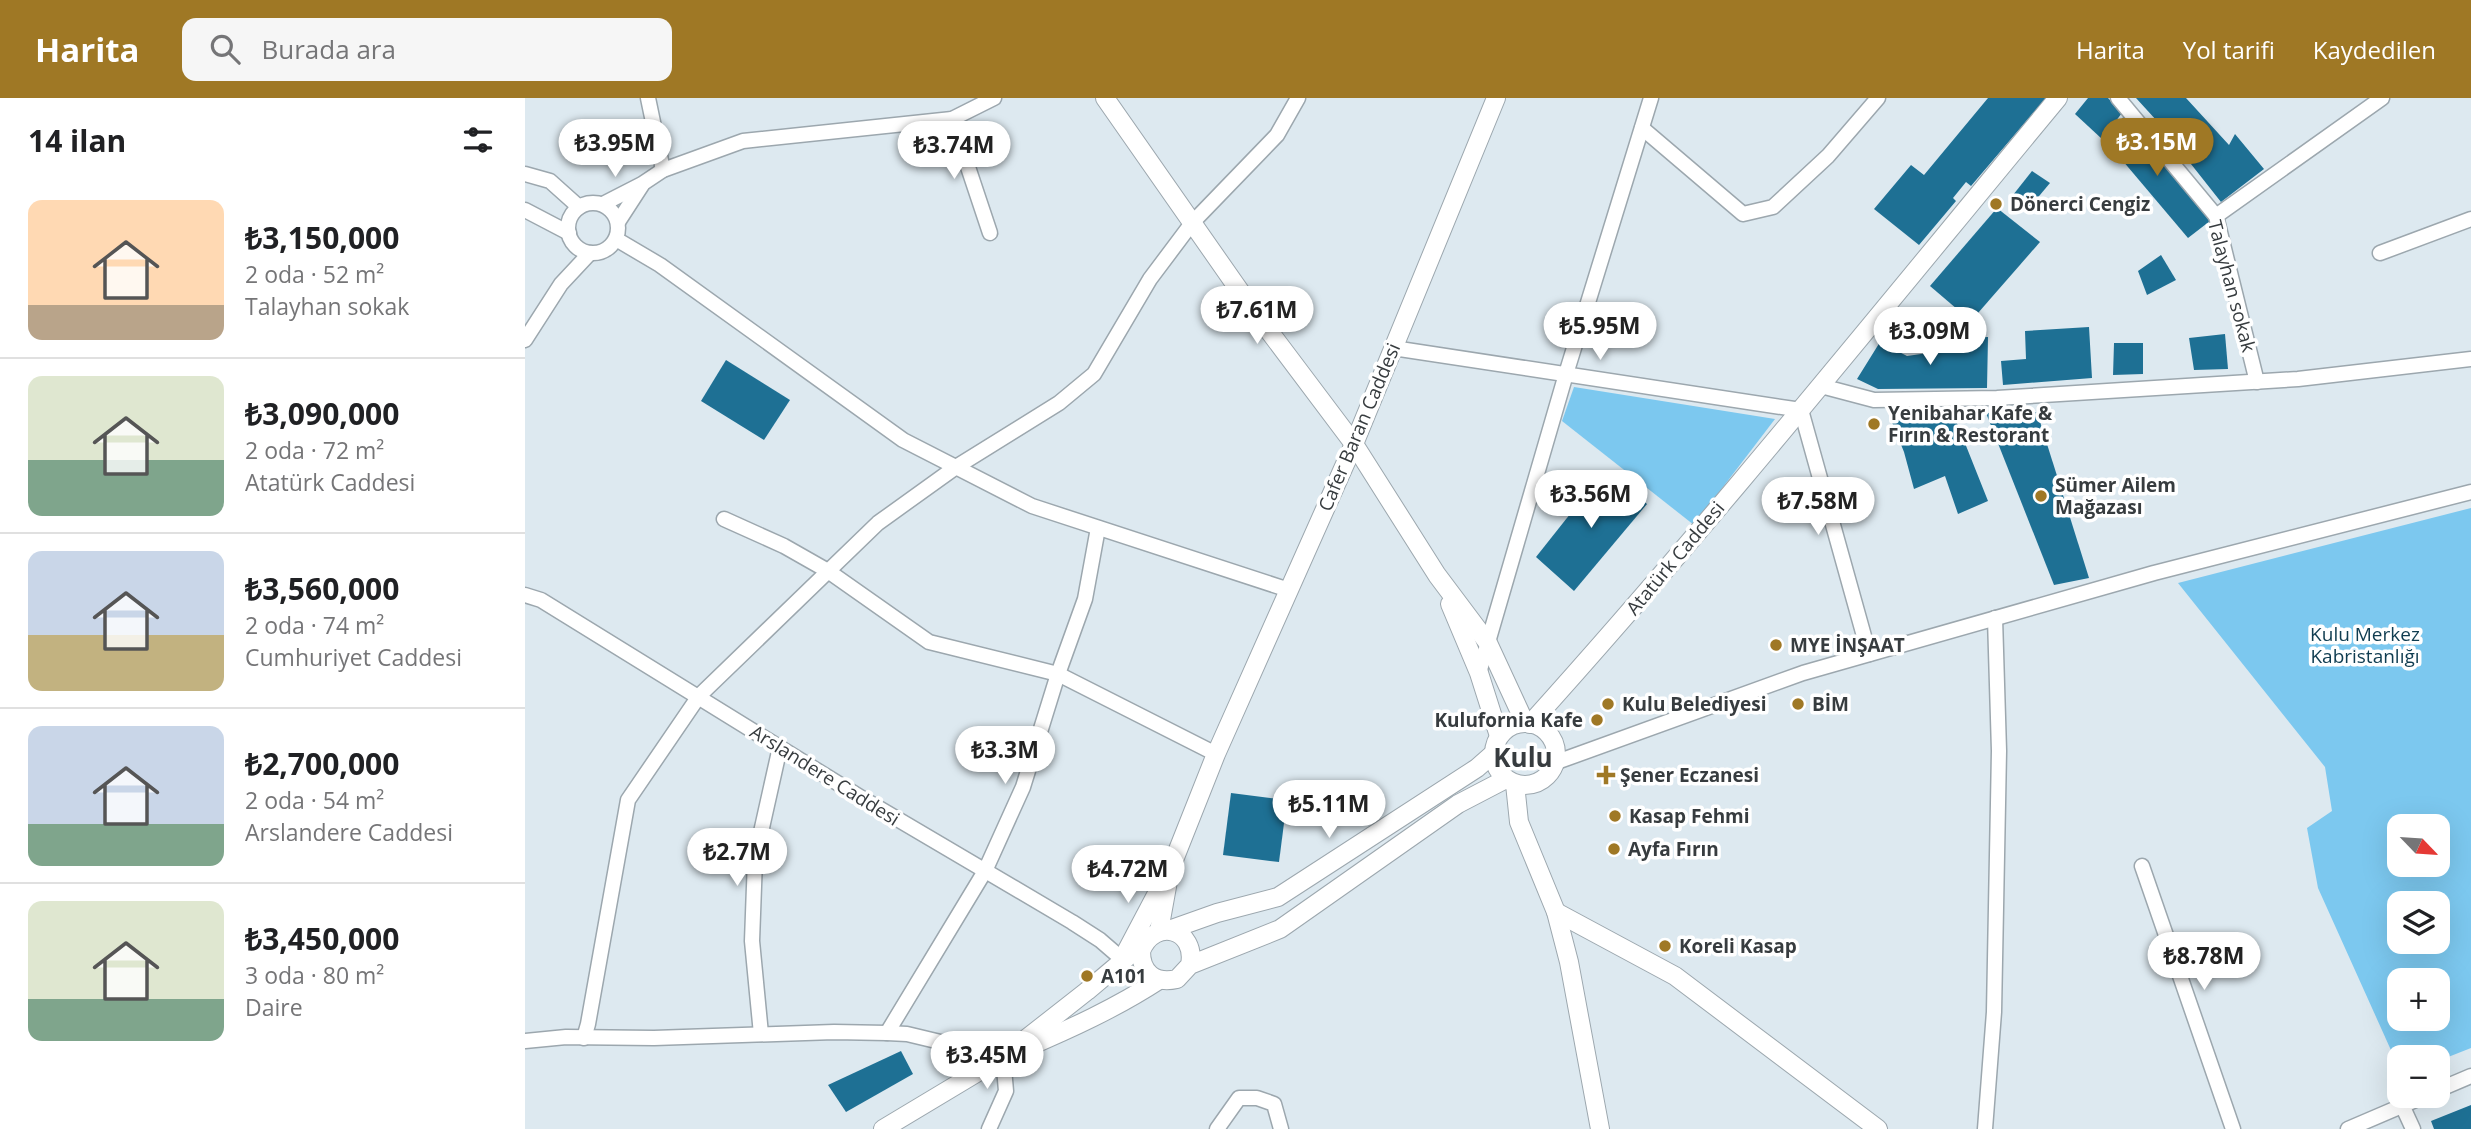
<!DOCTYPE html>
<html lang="tr">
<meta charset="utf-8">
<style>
:root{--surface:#fff;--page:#f6f6f6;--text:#202124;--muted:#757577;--line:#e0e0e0;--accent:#9f7825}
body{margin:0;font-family:"Open Sans",sans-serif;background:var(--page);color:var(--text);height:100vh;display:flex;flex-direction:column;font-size:26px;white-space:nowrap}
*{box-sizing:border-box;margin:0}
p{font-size:23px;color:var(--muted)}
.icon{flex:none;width:38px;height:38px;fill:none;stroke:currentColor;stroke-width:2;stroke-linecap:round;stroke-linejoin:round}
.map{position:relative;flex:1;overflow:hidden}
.details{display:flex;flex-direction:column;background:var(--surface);width:525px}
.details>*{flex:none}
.needle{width:46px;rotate:115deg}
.fabs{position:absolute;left:1862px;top:716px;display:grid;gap:14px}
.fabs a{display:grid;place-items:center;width:63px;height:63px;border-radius:14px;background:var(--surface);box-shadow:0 7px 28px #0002;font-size:35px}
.price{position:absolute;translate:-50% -60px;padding:0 16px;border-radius:24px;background:#fff;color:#222;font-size:23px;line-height:46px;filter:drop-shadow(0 2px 4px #0008)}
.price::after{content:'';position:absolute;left:50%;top:42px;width:21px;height:16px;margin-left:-10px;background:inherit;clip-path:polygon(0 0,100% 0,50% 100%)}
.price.active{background:var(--accent);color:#fff}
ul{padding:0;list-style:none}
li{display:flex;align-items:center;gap:21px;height:175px;padding:0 28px}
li+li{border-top:2px solid var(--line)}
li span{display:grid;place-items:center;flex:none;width:196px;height:140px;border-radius:14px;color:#555}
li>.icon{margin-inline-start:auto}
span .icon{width:84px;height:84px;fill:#fffc;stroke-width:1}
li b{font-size:30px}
h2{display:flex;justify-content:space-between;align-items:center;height:84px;padding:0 28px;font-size:30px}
header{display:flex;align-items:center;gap:42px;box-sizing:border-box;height:98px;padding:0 35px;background:var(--accent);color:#fff}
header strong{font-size:33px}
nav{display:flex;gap:38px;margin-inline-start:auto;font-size:24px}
.search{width:490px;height:63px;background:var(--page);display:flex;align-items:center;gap:18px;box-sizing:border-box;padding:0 24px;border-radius:14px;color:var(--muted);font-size:26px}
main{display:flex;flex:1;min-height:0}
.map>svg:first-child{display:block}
.green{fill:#7cc8ef;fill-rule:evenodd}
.building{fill:#1e7094}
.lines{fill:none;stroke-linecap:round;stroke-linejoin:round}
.minor-casing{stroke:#9ca7ae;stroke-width:17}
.tertiary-casing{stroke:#9ca7ae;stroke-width:20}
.minor{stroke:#fff;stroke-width:14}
.tertiary{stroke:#fff;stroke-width:18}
.poi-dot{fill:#9f7825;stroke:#fff;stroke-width:2.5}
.labels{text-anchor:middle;stroke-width:7;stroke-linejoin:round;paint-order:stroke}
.poi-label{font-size:19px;font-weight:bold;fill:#373c3f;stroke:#fff;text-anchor:start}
.street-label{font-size:19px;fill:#373c3f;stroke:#fff}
.park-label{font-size:19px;fill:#0f3c50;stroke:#fff}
.district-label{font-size:26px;font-weight:bold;fill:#373c3f;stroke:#fff}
</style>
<header>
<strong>Harita</strong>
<div class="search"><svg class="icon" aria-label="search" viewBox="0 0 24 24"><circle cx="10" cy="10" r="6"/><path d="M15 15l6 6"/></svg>Burada ara</div>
<nav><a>Harita</a><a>Yol tarifi</a><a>Kaydedilen</a></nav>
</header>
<main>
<section class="details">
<h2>14 ilan<svg class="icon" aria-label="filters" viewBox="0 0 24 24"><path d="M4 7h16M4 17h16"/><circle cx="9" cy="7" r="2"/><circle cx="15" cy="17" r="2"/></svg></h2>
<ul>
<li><span style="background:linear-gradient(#ffd9b3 75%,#b9a48a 0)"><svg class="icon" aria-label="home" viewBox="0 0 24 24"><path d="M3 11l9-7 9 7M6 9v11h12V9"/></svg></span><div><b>₺3,150,000</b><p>2 oda · 52 m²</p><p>Talayhan sokak</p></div></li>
<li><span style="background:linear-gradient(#dfe7d0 60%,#7fa58c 0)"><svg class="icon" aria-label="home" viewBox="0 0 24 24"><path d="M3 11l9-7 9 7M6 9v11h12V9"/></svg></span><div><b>₺3,090,000</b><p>2 oda · 72 m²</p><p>Atatürk Caddesi</p></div></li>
<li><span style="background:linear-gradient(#c9d6e8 60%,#c2b280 0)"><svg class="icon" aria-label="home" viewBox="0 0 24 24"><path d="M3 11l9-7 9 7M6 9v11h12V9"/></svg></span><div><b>₺3,560,000</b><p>2 oda · 74 m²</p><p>Cumhuriyet Caddesi</p></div></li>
<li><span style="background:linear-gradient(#c9d6e8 70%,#7fa58c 0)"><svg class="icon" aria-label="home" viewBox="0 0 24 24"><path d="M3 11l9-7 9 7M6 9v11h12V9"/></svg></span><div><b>₺2,700,000</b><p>2 oda · 54 m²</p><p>Arslandere Caddesi</p></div></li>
<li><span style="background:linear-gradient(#dfe7d0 70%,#7fa58c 0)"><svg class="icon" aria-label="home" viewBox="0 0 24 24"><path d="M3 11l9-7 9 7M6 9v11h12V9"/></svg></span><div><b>₺3,450,000</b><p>3 oda · 80 m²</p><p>Daire</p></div></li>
</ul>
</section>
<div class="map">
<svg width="1946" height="1031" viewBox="0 0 1946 1031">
<rect width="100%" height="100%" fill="#dde9f0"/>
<g class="green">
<path d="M1049,289L1250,321L1169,427L1037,323Z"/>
<path d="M1946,410V950L1913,963V959H1874V970L1793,790L1782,730L1807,713L1800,669L1653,485ZM1874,728H1913V766H1874ZM1874,805H1913V844H1874ZM1874,882H1913V920H1874Z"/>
</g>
<g class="building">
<path d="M1463,0H1521L1446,88L1441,84L1428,100L1431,103L1394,147L1349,111L1386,67L1399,77Z"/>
<path d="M1563,0H1583L1597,15L1577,41L1550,16Z"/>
<path d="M1611,0H1661L1704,47L1710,36L1739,71L1696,104L1632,23Z"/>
<path d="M1599,18L1685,123L1663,140L1581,43Z"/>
<path d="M1507,73L1525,85L1504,110L1488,97Z"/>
<path d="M1472,110L1515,144L1446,223L1405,188Z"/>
<path d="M1636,157L1651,182L1622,197L1613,173Z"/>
<path d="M1564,229L1567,280L1478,287L1476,263L1501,261L1500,233Z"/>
<path d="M1700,236L1703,271L1669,272L1664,240Z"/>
<path d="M1463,239L1462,290L1353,291L1332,281L1355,244L1382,258L1417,253L1416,241Z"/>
<path d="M1589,245H1618V276L1588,277Z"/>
<path d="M201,262L265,302L239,342L176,303Z"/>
<path d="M1426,310L1463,403L1433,416L1420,378L1389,391L1379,354L1364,317Z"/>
<path d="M1512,314L1564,480L1529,487L1461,315Z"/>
<path d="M1080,372L1122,406L1049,493L1011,459Z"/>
<path d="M706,695L762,702L754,764L698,757Z"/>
<path d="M376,953L388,976L321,1014L303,987Z"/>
<path d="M1946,1007V1031H1909L1906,1023Z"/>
</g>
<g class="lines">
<defs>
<g id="minor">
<path d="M123,0L138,72"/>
<path d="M1593,0L1691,118L1732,284"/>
<path d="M427,21L465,135"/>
<path d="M1117,30L1218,116L1248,109L1303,58L1353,0"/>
<path d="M0,76L25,83L54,109"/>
<circle cx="68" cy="130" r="25"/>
<path d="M78,106L117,86L138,72L218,43L427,21L469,0"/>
<path d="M0,112L44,135"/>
<path d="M1691,118L1857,0"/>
<path d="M93,124L117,87"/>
<path d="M91,141L135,167L378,342L507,408L764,492"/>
<path d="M1855,155L1946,121"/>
<path d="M0,242L36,186L65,155"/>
<path d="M868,250L1276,312L1344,556"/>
<path d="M1296,288L1349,302L1472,300L1773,281L1946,261"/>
<path d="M199,421L259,448L303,473L404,544L533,576L691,656"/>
<path d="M0,497L16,502L335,699L547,824L575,842L597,861"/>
<path d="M954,575L1041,276L1126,0"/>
<path d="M1029,665L1278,575L1629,475L1946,394"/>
<path d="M1617,768L1708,1031"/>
<path d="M362,935L460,773L498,689L533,576L560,501L573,430"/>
<path d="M236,936L227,843L230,761L255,649"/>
<path d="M59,940L63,926L103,702L174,598L353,425L431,369L534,305L569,276L625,181L667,125L752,37L773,0"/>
<path d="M0,943L41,939L129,940L309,934L362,935L382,936L478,959L481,993L464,1031"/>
<path d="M1913,992L1946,978"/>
<path d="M1877,1007L1888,1031"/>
<path d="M692,1031L714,1000H732L749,1006L756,1031"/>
<path d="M1460,1031L1469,914L1474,653L1470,520"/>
<path d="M1823,1031L1900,998"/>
</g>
<g id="tertiary">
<path d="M580,0L726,209L829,346L912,477L963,545L1000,625"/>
<path d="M925,506L954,575L974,638"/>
<circle cx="1000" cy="656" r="31"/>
<path d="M1005,626C1188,423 1359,210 1533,0"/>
<path d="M990,686L994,724L1031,814L1044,864L1075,1031"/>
<path d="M1031,814L1150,878L1353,1031"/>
<path d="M644,832L692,815L753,799L952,670L969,655"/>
<path d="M634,833L645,772L691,656L829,346L971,0"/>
<path d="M600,856L638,784"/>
<path d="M665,867C672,831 630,819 616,853C616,875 630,886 652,881L665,867L755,831L933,706L981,681"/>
<path d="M498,951C545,931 591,910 634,882"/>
<path d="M358,1031L478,959L562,893L620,844"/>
</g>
</defs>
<use href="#minor" class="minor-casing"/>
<use href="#tertiary" class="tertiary-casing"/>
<use href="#minor" class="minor"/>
<use href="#tertiary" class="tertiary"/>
</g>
<g class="poi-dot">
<circle cx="1471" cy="106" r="7"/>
<circle cx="1349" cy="326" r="7"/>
<circle cx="1516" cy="398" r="7"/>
<circle cx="1251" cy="547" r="7"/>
<circle cx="1083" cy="606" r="7"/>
<circle cx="1273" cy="606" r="7"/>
<circle cx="1072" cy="622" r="7"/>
<path d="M1077.5 666.5h7v7h7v7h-7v7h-7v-7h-7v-7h7z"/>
<circle cx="1090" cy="718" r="7"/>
<circle cx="1089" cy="751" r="7"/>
<circle cx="1140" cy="848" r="7"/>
<circle cx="562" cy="878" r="7"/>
</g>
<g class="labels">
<g class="poi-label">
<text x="1485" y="113">Dönerci Cengiz</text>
<text x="1363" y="322">Yenibahar Kafe &amp;<tspan x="1363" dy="22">Fırın &amp; Restorant</tspan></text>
<text x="1530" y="394">Sümer Ailem<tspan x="1530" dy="22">Mağazası</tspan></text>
<text x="1265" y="554">MYE İNŞAAT</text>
<text x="1097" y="613">Kulu Belediyesi</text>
<text x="1287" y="613">BİM</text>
<text x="1058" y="629" text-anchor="end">Kulufornia Kafe</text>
<text x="1095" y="684">Şener Eczanesi</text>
<text x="1104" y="725">Kasap Fehmi</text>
<text x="1103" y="758">Ayfa Fırın</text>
<text x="1154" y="855">Koreli Kasap</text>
<text x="576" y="885">A101</text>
</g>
<g class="street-label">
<text transform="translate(1707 188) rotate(75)" y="7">Talayhan sokak</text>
<text transform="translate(834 329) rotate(-67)" y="7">Cafer Baran Caddesi</text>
<text transform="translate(1150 460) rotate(-50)" y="7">Atatürk Caddesi</text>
<text transform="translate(300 677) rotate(32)" y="7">Arslandere Caddesi</text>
</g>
<g class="park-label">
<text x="1840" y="543">Kulu Merkez<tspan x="1840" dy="22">Kabristanlığı</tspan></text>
</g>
<g class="district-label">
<text x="998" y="669">Kulu</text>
</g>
</g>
</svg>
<div class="fabs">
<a><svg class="needle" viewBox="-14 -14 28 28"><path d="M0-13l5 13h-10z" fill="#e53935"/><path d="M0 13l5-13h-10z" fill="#757577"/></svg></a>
<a><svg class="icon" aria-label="layers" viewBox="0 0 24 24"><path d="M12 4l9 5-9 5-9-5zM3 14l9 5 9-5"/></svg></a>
<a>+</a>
<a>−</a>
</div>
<b class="price active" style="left:1632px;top:80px">₺3.15M</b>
<b class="price" style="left:90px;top:81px">₺3.95M</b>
<b class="price" style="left:429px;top:83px">₺3.74M</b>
<b class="price" style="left:732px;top:248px">₺7.61M</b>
<b class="price" style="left:1075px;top:264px">₺5.95M</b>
<b class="price" style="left:1405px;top:269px">₺3.09M</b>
<b class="price" style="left:1066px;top:432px">₺3.56M</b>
<b class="price" style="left:1293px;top:439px">₺7.58M</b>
<b class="price" style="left:480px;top:688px">₺3.3M</b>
<b class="price" style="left:804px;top:742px">₺5.11M</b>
<b class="price" style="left:212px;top:790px">₺2.7M</b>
<b class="price" style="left:603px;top:807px">₺4.72M</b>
<b class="price" style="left:1679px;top:894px">₺8.78M</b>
<b class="price" style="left:462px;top:993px">₺3.45M</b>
</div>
</main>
